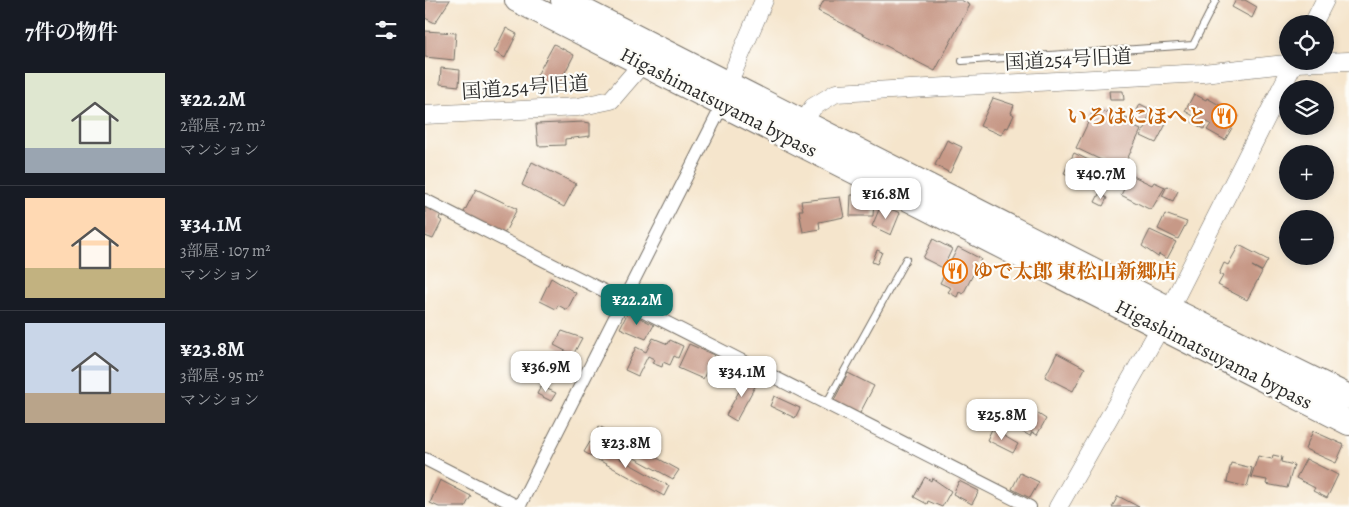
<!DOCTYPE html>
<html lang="ja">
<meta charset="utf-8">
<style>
:root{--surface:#171b24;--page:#20242c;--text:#f1f3f6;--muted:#9ea1a6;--line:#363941;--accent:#0f766e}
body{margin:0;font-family:Alegreya,"Noto Serif JP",serif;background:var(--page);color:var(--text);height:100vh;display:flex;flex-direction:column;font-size:19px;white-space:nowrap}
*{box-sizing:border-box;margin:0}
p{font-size:16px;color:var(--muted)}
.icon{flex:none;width:28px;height:28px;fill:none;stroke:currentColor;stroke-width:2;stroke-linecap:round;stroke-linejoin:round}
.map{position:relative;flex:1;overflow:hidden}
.sheet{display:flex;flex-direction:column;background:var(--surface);width:425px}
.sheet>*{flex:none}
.controls{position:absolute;left:854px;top:15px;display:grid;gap:10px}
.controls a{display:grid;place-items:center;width:55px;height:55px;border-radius:50%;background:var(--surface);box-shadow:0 2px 8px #0003;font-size:25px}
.price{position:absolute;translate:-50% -42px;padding:0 11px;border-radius:10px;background:#fff;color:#222;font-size:16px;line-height:32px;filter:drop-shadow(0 1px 2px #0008)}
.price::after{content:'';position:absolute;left:50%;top:30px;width:15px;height:11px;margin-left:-8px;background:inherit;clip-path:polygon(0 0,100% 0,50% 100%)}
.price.on{background:var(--accent);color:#fff}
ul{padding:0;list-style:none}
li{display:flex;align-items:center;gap:15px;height:125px;padding:0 25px}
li+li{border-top:1px solid var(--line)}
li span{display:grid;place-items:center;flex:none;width:140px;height:100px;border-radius:0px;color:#555}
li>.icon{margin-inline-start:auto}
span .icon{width:60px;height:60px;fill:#fffc;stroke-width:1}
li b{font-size:21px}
h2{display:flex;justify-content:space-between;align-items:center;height:60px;padding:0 25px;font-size:21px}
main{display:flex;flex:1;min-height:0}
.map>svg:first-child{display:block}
.building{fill:#c79987}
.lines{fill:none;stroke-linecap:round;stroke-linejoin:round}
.lane-casing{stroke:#726c63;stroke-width:8}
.street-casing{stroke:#726c63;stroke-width:14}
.secondary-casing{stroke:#726c63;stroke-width:19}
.highway-casing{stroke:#726c63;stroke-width:26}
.lane{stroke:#fff;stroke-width:6}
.street{stroke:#fff;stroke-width:12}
.secondary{stroke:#fff;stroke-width:18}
.highway{stroke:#fff;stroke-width:24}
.labels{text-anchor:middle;stroke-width:4.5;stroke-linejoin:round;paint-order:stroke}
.street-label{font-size:20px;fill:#2b2b2b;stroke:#fdfcf7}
.food-label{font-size:20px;font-weight:bold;fill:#c56008;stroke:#fdfcf7;text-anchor:end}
</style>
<main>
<section class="sheet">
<h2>7件の物件<svg class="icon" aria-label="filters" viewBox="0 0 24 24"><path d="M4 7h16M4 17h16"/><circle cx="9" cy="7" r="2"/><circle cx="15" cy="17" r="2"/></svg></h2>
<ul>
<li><span style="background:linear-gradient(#dfe7d0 75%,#9aa5b1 0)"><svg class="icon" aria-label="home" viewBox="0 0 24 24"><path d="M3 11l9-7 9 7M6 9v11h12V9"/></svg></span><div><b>¥22.2M</b><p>2部屋 · 72 m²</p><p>マンション</p></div></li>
<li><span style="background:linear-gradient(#ffd9b3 70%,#c2b280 0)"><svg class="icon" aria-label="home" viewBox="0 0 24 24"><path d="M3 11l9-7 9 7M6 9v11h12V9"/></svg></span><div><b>¥34.1M</b><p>3部屋 · 107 m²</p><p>マンション</p></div></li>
<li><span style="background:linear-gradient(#c9d6e8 70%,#b9a48a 0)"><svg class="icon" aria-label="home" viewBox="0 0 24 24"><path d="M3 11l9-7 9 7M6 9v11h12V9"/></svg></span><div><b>¥23.8M</b><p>3部屋 · 95 m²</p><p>マンション</p></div></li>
</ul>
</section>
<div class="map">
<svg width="924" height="507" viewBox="0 0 924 507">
<rect width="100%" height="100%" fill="#fdfcf7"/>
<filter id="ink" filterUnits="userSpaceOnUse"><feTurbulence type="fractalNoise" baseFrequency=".02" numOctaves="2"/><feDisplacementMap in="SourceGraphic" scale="10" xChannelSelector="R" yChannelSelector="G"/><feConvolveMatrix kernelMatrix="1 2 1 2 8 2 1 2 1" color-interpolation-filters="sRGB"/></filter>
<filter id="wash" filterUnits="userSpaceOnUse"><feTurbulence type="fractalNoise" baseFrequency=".0096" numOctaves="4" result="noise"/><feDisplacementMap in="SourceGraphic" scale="20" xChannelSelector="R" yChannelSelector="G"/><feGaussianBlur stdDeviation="1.12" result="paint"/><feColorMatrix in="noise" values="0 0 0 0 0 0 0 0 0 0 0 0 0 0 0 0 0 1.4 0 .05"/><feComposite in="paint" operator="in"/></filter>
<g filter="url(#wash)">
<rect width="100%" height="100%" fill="#f5e5cc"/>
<g id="blocks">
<g class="building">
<path d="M0,0H25L10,23L0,18Z"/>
<path d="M399,0H536L545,5L510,71L393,11Z"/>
<path d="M811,0H820L832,7L827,18L807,7Z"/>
<path d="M81,28L92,34L80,58L69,52Z"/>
<path d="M0,31L31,33L29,60L0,57Z"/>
<path d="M129,44L149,55L132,88L111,77Z"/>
<path d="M16,68L35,70L34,86L15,84Z"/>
<path d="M684,91H698L699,100H685Z"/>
<path d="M769,94L781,100L782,98L814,116L800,140L782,130L786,124L782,122L779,129L767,122L770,117L760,111Z"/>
<path d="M568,98L589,105L586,113L589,115L583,128L580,127L576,135L555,126Z"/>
<path d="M715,104L727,110L720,125L708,119Z"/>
<path d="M670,108L681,113L683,109L707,121L705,125L716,130L697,170L651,148Z"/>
<path d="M726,116L741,124L731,143L716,136Z"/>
<path d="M159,122L165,123V136L140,139V145L113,146L111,124Z"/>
<path d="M522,140L537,147L525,173L510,165Z"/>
<path d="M649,153L682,169L676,181L667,176L662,185L639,173Z"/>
<path d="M107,162L151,184L139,207L97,185Z"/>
<path d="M706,175L727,185L729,182L740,187L726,210L696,195Z"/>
<path d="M742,186L753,191L748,201L737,196Z"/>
<path d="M51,189L92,209L79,234L38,214Z"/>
<path d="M674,194L682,198L678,206L670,202Z"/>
<path d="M426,195H433L449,202L448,216H425Z"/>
<path d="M415,197L419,217L394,222L395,229L378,232L374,210H378L376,201Z"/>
<path d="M0,205L16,213L14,219L17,221L8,239L0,236Z"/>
<path d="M456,205L475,213L466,235L447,226Z"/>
<path d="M740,214L762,222L753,239L733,229Z"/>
<path d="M725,230L751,242L742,259L734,254L733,257L717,246Z"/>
<path d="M508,239L527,249L518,268L498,258Z"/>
<path d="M814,245L843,260L837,271L827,266L837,272L822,300L793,285L798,276L794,274L799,263L803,265Z"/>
<path d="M533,247L556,259L538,294L534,292L532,297L523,292L526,288L515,283Z"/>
<path d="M452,250L457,252L452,264L447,262Z"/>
<path d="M126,278L151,293L142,310L133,305L131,309L115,301Z"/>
<path d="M203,312L229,325L221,339L195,328Z"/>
<path d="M137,331L157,338L148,355L129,345Z"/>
<path d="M228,338L243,344L245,340L258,346L253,358L249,356L245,365L238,362L237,367L227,363L229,359L223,356L213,376L200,370L211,347L221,352Z"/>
<path d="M264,344L289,355L278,379L253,368Z"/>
<path d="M632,353L660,368L648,391L620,377Z"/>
<path d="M423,373L449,386L434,415L408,402Z"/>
<path d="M323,375L333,381L311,421L301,415Z"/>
<path d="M116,386L131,393L126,401L112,394Z"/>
<path d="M349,396L375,408L370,418L345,406Z"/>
<path d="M585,405L592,408L594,405L604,410V408L621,419L612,435L607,432L605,436L596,431L597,428L578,418Z"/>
<path d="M174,426L254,470L248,479L169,436Z"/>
<path d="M567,429L593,444L588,453L562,440Z"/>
<path d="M888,431L919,445L911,463L880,449Z"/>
<path d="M165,442L244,486L239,496L159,452Z"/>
<path d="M848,455L857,457L856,462L869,465L862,488L841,484L842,480L826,477L833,456L847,459Z"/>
<path d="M881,459L913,475L902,498L888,491L890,488L871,478Z"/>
<path d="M806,463L827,468L822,487L802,482Z"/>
<path d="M595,473L614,482L605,498L587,489Z"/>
<path d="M500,477L506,481L507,478L526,491L517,507L503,501L502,504L489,497Z"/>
<path d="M15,480L46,496L40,507H14L5,503Z"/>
<path d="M534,481L554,491L547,504L528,494Z"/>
<path d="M693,496L714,507H687Z"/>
</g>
</g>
</g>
<g filter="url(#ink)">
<use href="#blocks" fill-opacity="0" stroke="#726c63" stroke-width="1"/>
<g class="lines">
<defs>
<g id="lane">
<path d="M537,61L768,45L791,0"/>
<path d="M401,404L481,259"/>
</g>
<g id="street">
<path d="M0,200L605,507"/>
<path d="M0,459L94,507"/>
<path d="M94,507L298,104"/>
</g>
<g id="secondary">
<path d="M888,24L900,0"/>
<path d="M303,84L339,0"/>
<path d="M0,115L153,107L186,100L217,64"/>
<path d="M378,124L388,107L411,93L778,73L870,63L924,61"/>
<path d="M633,507L735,328L870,61"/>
</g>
<g id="highway">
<path d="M92,0L924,423"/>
<path d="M138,0L745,309L924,397"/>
</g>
</defs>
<use href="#lane" class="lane-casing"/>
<use href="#street" class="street-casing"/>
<use href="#secondary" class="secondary-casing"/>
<use href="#highway" class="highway-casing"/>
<use href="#lane" class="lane"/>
<use href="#street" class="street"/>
<use href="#secondary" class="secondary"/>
<use href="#highway" class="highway"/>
</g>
</g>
<defs>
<symbol id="restaurant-ring" viewBox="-11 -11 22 22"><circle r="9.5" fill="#fdfcf7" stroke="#e8710a" stroke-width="1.5"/><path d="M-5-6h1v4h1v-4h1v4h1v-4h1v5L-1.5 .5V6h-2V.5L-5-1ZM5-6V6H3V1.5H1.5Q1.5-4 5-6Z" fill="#e8710a"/></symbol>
</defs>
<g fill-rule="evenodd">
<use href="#restaurant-ring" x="785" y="102" width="28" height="28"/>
<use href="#restaurant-ring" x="516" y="257" width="28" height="28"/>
</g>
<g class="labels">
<g class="street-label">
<text transform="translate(643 59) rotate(-3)" y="7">国道254号旧道</text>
<text transform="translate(100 87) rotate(-4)" y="7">国道254号旧道</text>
<text transform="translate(294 102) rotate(27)" y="7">Higashimatsuyama bypass</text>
<text transform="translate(789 354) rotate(27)" y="7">Higashimatsuyama bypass</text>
</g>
<g class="food-label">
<text x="782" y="123">いろはにほへと</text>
<text x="548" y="278" text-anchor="start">ゆで太郎 東松山新郷店</text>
</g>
</g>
</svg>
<div class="controls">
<a><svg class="icon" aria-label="locate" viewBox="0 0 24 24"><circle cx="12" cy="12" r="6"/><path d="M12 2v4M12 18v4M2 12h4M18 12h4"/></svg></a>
<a><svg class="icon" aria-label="layers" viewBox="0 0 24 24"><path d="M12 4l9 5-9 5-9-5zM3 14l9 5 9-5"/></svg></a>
<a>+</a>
<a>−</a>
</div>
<b class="price" style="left:676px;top:200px">¥40.7M</b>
<b class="price" style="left:461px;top:220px">¥16.8M</b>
<b class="price on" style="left:212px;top:326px">¥22.2M</b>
<b class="price" style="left:121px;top:393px">¥36.9M</b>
<b class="price" style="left:317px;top:398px">¥34.1M</b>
<b class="price" style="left:577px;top:441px">¥25.8M</b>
<b class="price" style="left:201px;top:469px">¥23.8M</b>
</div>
</main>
